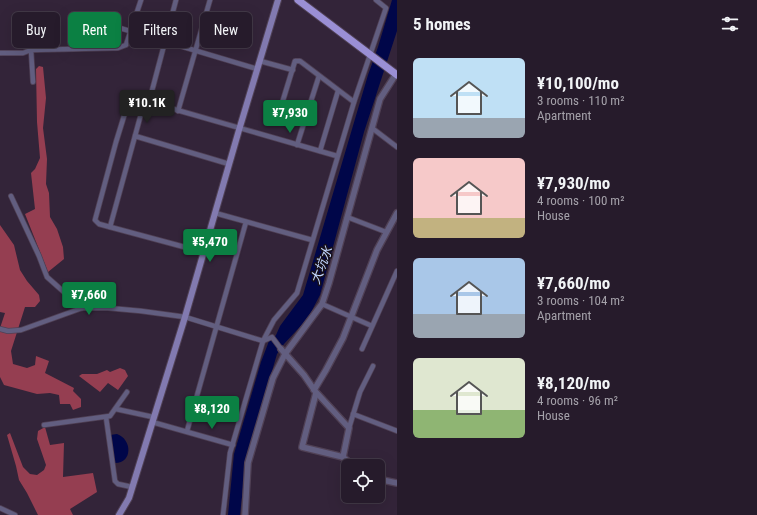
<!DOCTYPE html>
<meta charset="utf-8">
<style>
:root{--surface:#261b2b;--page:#322837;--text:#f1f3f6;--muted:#a4a1a9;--line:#423947;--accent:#0b8043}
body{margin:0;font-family:"Roboto Condensed","Noto Sans SC",sans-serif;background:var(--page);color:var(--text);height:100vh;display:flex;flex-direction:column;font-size:15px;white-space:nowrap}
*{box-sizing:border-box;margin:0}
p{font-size:13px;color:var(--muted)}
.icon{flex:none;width:22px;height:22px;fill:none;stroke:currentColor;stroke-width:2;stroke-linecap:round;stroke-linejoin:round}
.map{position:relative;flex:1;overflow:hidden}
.details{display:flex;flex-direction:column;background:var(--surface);width:360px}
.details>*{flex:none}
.guide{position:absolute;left:12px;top:12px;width:325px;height:36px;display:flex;gap:8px}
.fabs{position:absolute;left:341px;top:459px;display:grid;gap:8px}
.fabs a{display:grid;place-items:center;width:44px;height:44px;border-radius:6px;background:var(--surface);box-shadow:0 4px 16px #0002,0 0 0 1px var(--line);font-size:20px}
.price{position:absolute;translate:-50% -34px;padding:0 9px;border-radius:4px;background:var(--accent);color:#fff;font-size:13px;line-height:26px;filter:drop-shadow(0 1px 2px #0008)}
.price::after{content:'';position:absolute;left:50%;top:24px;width:12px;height:9px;margin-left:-6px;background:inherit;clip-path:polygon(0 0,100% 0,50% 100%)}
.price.current{background:#222;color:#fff}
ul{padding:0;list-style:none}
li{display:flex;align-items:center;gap:12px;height:100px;padding:0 16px}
li span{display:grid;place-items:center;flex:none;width:112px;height:80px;border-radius:6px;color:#555}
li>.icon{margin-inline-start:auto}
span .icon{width:48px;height:48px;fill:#fffc;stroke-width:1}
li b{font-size:17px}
h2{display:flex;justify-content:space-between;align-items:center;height:48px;padding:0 16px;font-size:17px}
.tag{padding:0 14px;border-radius:6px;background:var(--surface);box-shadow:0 4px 16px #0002,0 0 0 1px var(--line);font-size:14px;line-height:36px}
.tag.current{background:var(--accent);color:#fff}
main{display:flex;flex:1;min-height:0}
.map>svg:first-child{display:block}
.forest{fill:#953e51}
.water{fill:#000649}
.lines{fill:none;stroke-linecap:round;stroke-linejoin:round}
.minor-casing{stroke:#504155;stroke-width:6}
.tertiary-casing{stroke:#504155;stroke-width:8}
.secondary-casing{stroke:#504155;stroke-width:8}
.primary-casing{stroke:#504155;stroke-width:9}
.minor{stroke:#625e80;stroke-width:4.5}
.tertiary{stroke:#625e80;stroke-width:5.5}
.secondary{stroke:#827ab0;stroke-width:6}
.primary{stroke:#9a8fd5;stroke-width:7}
.labels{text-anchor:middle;stroke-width:3;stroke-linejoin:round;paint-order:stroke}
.water-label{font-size:13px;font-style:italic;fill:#c2d6fe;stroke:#17101a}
</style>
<main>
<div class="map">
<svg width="397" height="515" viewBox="0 0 397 515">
<rect width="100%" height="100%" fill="#332439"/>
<g class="forest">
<path d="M39,66L43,67L46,98L43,128L47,159L46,184L49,193L50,217L57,229L63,247L64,259L48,272L25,214L35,209L31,173L35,169L40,158L37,122L36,69Z"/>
<path d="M0,225L14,245L20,270L27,281L39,295L40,301L35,307H25L11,351L13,364L27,368L35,365L36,356L49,361L45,373L74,388L73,391L81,399V407L73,410L70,404H60L59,395L50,393L37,394L4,385L0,377V328L5,313L0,312Z"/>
<path d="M120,368L125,370L128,376L118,390L108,383L100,392L79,376L82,374H97L107,370L110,372Z"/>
<path d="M45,427L50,445L64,443L63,477L93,473L97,492L70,509L73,515H38L27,493L19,480L16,466L7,435L10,433L23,467L30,474L37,475L44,470L46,465L37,439L38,431Z"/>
</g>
<g class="water">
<path d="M392,0H397V31L364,132L320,295L308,318L284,344L277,354L246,460L240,515H228L234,454L261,362L269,341L272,340L276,335L280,326L303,295L368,75L378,47Z"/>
<path d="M117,434C132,439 133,463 115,463L110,435Z"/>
</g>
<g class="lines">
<defs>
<g id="minor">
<path d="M176,0L149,102L337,156"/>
<path d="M103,23L257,69"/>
<path d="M31,50L33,82"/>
<path d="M0,53H23L31,50L118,48L126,45L141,0"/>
<path d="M260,61L293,70"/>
<path d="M144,103L129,100L116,142L95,220L99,224L110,227L203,252"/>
<path d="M178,111L210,0"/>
<path d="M276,123L295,61H300L354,102"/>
<path d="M372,128L397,147"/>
<path d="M135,136L144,103H146"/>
<path d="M297,145L319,76"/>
<path d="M320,151L338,91"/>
<path d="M11,196L39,256L47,277L82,308"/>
<path d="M215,213L312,240"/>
<path d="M347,217L386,232"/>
<path d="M110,227L135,136L229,164"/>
<path d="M322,304L372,326"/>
<path d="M0,329L8,331L21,330L82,308H108L141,311L185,317L263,341L272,337L281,349"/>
<path d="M362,349L397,271"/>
<path d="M116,409L153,417"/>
<path d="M353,414L397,431"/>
<path d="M106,417L115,481L118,484L132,487"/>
<path d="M152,422L233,445"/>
<path d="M44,425L110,416L127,392"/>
<path d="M349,428L360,392L373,366"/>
<path d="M187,431L246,222"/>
<path d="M0,508L15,515"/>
<path d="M223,515L230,453L263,341L274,320L297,293L354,102L386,8L376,0"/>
</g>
<g id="tertiary">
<path d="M281,349L304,375L315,391L349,428L343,457"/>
<path d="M314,390L326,370L343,338L377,250L397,213"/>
<path d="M316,393L302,447L343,457L353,466"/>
<path d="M378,479L397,483"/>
<path d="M245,515L248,463L273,378L285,354L322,304L329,283L380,99L396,74"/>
</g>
<path id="secondary" d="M119,515L129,498L185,317L239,130L278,0"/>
<path id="primary" d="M298,0L397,75"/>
</defs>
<use href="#minor" class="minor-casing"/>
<use href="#tertiary" class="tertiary-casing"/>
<use href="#secondary" class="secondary-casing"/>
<use href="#primary" class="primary-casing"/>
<use href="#minor" class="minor"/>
<use href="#tertiary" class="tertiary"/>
<use href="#secondary" class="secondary"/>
<use href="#primary" class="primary"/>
</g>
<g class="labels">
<g class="water-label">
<text transform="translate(321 265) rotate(-69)" y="5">大坑水</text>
</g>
</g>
</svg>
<div class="fabs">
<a><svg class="icon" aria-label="locate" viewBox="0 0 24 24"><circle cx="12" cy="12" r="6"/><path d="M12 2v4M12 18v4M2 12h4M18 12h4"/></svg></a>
</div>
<b class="price current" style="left:147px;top:124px">¥10.1K</b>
<b class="price" style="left:290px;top:134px">¥7,930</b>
<b class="price" style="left:210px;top:263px">¥5,470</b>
<b class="price" style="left:89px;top:316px">¥7,660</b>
<b class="price" style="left:212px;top:430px">¥8,120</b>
<div class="guide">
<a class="tag">Buy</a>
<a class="tag current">Rent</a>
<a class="tag">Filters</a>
<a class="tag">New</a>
</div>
</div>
<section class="details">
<h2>5 homes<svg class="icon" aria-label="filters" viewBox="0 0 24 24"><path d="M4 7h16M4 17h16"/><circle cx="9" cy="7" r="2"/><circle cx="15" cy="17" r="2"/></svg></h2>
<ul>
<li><span style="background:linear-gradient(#bfe0f5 75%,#9aa5b1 0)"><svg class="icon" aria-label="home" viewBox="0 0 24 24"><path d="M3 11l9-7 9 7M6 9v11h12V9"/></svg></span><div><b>¥10,100/mo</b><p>3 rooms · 110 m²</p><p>Apartment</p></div></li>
<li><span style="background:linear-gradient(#f6c9c9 75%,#c2b280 0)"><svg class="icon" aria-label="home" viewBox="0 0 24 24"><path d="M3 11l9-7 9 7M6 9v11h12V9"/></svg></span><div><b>¥7,930/mo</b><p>4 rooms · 100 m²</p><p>House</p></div></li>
<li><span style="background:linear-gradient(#a9c7e8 70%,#9aa5b1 0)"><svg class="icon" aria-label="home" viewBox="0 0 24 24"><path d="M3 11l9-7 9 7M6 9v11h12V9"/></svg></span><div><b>¥7,660/mo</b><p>3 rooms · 104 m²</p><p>Apartment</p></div></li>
<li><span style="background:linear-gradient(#dfe7d0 65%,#8fb573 0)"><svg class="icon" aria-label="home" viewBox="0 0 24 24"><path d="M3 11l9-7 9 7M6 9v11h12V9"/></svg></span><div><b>¥8,120/mo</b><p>4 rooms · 96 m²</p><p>House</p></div></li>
</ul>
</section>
</main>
